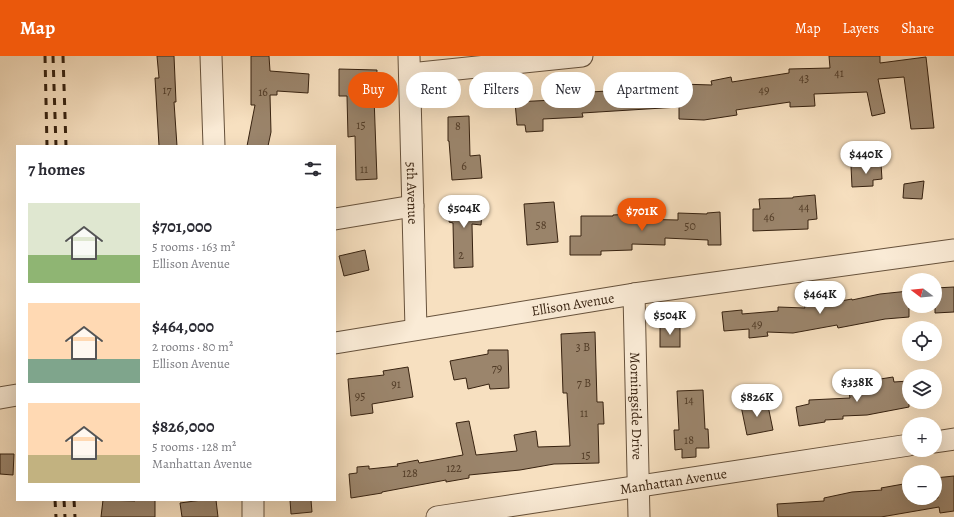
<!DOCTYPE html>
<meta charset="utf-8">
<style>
:root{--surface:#fff;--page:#f2f2f3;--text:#2b2b33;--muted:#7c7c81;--accent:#ea580c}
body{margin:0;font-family:Alegreya,serif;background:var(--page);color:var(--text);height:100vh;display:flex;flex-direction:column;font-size:15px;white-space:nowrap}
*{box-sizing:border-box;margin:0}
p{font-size:13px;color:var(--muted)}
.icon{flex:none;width:22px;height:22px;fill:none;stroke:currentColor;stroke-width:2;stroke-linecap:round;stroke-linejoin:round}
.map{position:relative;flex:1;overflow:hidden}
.side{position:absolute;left:16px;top:89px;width:320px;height:356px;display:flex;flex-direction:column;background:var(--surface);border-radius:0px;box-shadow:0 4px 16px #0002}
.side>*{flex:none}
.top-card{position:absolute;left:348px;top:16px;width:380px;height:36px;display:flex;gap:8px}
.needle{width:26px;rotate:286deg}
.tools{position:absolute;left:902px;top:217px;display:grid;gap:8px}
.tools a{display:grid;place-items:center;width:40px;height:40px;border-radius:50%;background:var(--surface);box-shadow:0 4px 16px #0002;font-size:20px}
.price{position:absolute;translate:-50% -34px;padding:0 9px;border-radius:14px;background:#fff;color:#222;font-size:13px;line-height:26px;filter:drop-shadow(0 1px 2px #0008)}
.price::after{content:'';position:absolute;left:50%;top:24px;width:12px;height:9px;margin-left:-6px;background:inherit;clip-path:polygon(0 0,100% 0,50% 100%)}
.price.current{background:var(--accent);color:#fff}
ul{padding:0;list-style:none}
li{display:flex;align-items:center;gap:12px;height:100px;padding:0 12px}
li span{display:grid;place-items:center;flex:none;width:112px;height:80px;border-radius:0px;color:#555}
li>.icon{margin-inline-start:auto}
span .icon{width:48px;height:48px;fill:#fffc;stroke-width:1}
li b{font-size:17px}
h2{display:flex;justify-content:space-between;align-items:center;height:48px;padding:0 12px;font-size:17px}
.pill{padding:0 14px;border-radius:18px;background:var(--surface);box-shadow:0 4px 16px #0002;font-size:14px;line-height:36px}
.pill.current{background:var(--accent);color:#fff}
header{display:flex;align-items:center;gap:24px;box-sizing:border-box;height:56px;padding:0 20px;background:var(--accent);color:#fff}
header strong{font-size:19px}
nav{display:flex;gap:22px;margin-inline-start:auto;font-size:14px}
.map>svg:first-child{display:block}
.building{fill:#9b856c;stroke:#372210}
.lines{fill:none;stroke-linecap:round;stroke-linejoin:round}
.minor-casing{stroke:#67523c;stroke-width:23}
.minor{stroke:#faebd6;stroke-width:21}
.rail{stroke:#372210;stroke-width:3;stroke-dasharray:7 7;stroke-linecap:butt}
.labels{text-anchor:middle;stroke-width:3;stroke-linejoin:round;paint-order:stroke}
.number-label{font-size:12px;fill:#503b27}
.street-label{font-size:14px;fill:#372210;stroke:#faebd6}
</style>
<header>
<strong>Map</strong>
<nav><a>Map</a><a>Layers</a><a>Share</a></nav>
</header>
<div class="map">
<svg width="954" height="461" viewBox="0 0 954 461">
<rect width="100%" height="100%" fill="#f7e0c0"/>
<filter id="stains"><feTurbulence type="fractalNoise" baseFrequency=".005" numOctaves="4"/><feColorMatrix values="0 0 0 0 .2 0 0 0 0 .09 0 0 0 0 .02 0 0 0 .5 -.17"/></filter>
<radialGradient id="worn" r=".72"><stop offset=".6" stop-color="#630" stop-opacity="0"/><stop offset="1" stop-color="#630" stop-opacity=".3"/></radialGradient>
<g class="building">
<path d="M157,0H174L176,46H174L177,90H159L155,22H159Z"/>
<path d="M251,0H269L270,15L309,18L308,37L277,35V39H270L271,76L268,90H247L255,49H251Z"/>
<path d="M829,0H880V7L926,1L934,72L911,73L904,21L878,23L885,57L872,60L867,36L814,38L815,50L790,51V46L736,54L737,59L704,64L679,63V51L582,57L583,61L543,63V75L526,76L525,69H517L515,46L554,44V41L590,38V36L680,31V28L712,29L711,25L731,21L732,26L789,17V13L830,12Z"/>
<path d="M339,13L377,14L376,41H374L377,123L356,124L355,80L348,81L347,40H339Z"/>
<path d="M469,60L470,100L480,99L482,122L452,124L449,85H448V61Z"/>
<path d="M881,108L882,123L873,124V130L852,131L851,110Z"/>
<path d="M924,125L922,143L903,142L904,128Z"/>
<path d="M815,139L817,163L808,164V173L753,175V153H760L759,143L793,142V141Z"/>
<path d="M452,142L483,145L481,169L472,168L473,211L454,212L453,167L449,166Z"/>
<path d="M554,146L558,186L527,189L524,148Z"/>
<path d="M720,156L721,189H708V184L665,182V189L632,188V194L601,195V199H570V180H581V160H613V159L631,158V163L678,164V157L707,158V157Z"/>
<path d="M365,194L369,214L344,220L339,200Z"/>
<path d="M954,231V256L935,257V232Z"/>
<path d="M909,235V261L885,263L838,272L837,269L793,277L767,276L768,280L749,282V273L724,275L722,256L742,254V258L778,255V251L805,252L804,249L823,246V248L852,243V244L880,238Z"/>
<rect x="660" y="268" width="20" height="23"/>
<path d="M595,276L597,346H603L604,368H598L599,407L554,408L520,414L469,419V422L446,426V424L382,436V437L351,442L349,418L357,417V411L369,410V413L398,410L397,408L418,404L419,407L463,399L456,367L469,365L476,399L517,395L514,379L536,375L538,391L570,390L567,337H563L561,278Z"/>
<path d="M488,294H508L509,332L490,333L489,328L468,333L466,322L454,324L450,305L488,298Z"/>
<path d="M408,311L413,341L372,348L373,357L351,360L348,323L384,319L383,315Z"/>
<path d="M893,321L894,326L909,325V351L867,359L843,360V363L825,364V366L799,370L796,351L809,348V344L850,342L849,336L876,335L874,324Z"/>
<path d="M703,334L705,373H708L709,392H696V401L682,402V393L675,394L674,374H679L677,335Z"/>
<path d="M767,345L773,374L747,379L741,350Z"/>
<path d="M0,398H14L13,419L0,418Z"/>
<path d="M954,420V455L940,457L939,451L881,461H778L777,448L824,445V442L852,436L882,434L881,432L909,427V442H938L935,422Z"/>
<path d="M103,444L135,445V444H155V461H101Z"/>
<path d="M202,444H216L218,461H182L180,447Z"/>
<path d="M290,444H311L312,456L291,458Z"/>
</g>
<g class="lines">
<defs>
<g id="minor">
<path d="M211,0L214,90"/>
<path id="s1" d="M409,0L416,273"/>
<path d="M410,18L582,0"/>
<path d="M335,163L413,150"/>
<path id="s2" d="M634,238L639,461"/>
<path id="s3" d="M335,287L634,238L954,194"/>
<path d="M0,342L17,339"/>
<path d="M935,386L954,383"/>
<path d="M253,444V461"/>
<path id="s4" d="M437,461L909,389"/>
</g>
</defs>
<use href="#minor" class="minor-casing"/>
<use href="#minor" class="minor"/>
<g class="rail">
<path d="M45,0L47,90"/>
<path d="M53,0L56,90"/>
<path d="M63,0L66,90"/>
<path d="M55,444L56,461"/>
<path d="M64,444L65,461"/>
<path d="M74,444L75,461"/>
</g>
</g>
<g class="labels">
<g class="number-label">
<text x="839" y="21">41</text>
<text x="804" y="26">43</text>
<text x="167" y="38">17</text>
<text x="764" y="38">49</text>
<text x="263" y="40">16</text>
<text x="361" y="73">15</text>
<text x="458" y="74">8</text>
<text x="464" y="114">6</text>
<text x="364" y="117">11</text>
<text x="804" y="155">44</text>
<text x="769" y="165">46</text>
<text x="541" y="173">58</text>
<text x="690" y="174">50</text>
<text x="461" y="203">2</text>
<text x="757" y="272">49</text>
<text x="583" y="295">3 B</text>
<text x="497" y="316">79</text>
<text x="584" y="331">7 B</text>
<text x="396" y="332">91</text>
<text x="360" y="344">95</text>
<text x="689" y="348">14</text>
<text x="584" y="361">11</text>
<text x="689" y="388">18</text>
<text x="586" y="403">15</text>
<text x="454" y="416">122</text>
<text x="410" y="421">128</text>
</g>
<g class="street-label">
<text dy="5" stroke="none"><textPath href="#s1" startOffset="137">5th Avenue</textPath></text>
<text dy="5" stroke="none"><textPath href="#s3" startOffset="241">Ellison Avenue</textPath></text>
<text dy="5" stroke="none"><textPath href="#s2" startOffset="112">Morningside Drive</textPath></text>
<text dy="5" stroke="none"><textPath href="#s4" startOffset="239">Manhattan Avenue</textPath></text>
</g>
</g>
<rect width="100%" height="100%" filter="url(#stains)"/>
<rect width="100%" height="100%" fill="url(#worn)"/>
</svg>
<div class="tools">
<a><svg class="needle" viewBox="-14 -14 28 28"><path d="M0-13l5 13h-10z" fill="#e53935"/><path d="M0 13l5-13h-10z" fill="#7c7c81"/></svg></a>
<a><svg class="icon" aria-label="locate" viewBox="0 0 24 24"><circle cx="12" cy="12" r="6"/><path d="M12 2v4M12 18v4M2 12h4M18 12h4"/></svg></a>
<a><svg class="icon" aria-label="layers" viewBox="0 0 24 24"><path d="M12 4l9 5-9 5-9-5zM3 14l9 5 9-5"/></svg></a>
<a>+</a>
<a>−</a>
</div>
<b class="price" style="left:866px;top:119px">$440K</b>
<b class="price" style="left:464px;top:173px">$504K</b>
<b class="price current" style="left:642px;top:176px">$701K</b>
<b class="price" style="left:820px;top:259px">$464K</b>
<b class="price" style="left:670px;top:280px">$504K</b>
<b class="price" style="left:857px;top:347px">$338K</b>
<b class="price" style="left:757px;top:362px">$826K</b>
<div class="top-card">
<a class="pill current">Buy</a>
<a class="pill">Rent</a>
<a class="pill">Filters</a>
<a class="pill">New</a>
<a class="pill">Apartment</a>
</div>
<section class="side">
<h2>7 homes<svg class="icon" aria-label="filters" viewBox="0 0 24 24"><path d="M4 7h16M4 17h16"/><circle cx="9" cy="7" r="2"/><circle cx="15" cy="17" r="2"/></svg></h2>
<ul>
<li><span style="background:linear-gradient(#dfe7d0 65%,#8fb573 0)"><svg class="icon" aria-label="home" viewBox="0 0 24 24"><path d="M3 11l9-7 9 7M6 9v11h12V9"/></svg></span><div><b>$701,000</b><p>5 rooms · 163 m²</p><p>Ellison Avenue</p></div></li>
<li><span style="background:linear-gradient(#ffd9b3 70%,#7fa58c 0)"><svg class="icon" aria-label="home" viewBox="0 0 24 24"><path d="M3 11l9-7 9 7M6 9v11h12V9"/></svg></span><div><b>$464,000</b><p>2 rooms · 80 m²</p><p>Ellison Avenue</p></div></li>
<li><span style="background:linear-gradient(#ffd9b3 65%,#c2b280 0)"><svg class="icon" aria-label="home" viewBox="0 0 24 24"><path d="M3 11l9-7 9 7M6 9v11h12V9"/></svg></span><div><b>$826,000</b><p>5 rooms · 128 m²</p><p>Manhattan Avenue</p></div></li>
</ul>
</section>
</div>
